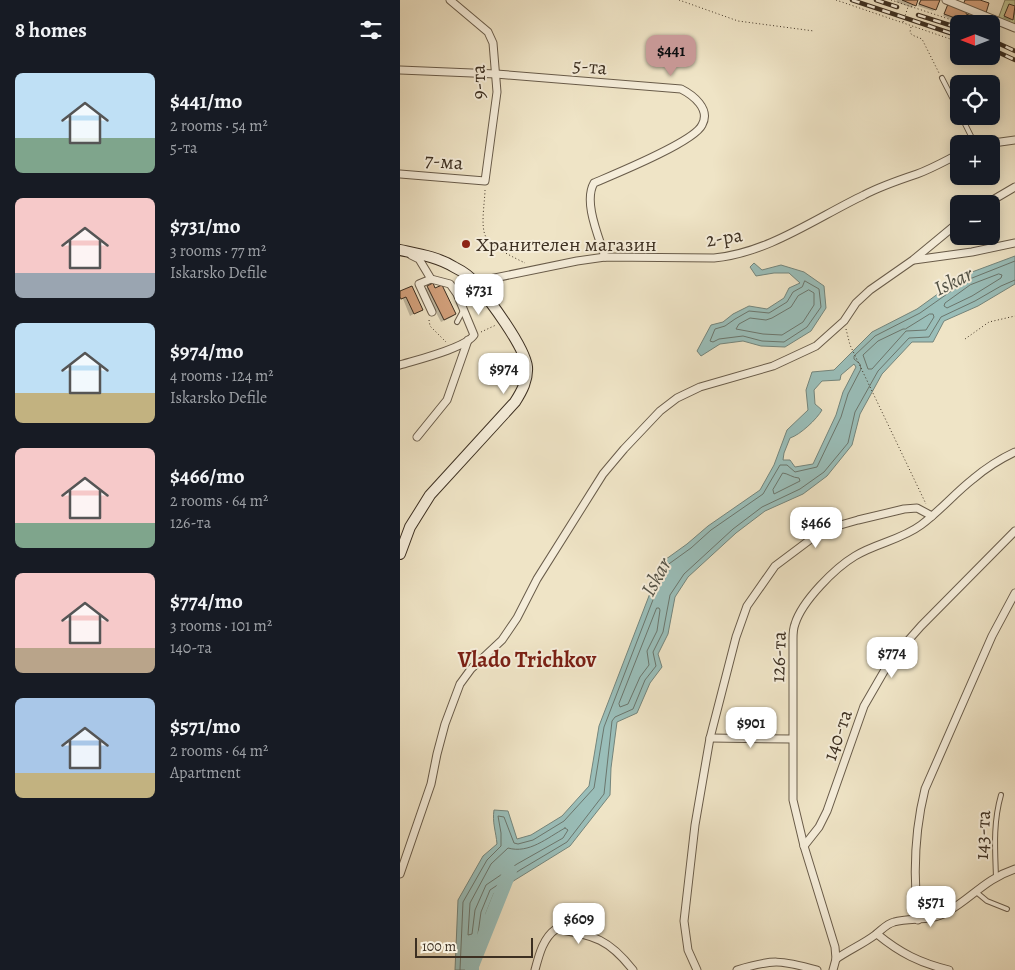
<!DOCTYPE html>
<meta charset="utf-8">
<style>
:root{--surface:#171b24;--page:#20242c;--text:#f1f3f6;--muted:#9ea1a6;--accent:#c59692}
body{margin:0;font-family:Alegreya,serif;background:var(--page);color:var(--text);height:100vh;display:flex;flex-direction:column;font-size:19px;white-space:nowrap}
*{box-sizing:border-box;margin:0}
p{font-size:16px;color:var(--muted)}
.icon{flex:none;width:28px;height:28px;fill:none;stroke:currentColor;stroke-width:2;stroke-linecap:round;stroke-linejoin:round}
.map{position:relative;flex:1;overflow:hidden}
.details{display:flex;flex-direction:column;background:var(--surface);width:400px}
.details>*{flex:none}
.needle{width:32px;rotate:270deg}
.fabs{position:absolute;left:550px;top:15px;display:grid;gap:10px}
.fabs a{display:grid;place-items:center;width:50px;height:50px;border-radius:8px;background:var(--surface);box-shadow:0 2px 12px #0003;font-size:25px}
.scale{position:absolute;left:15px;bottom:12px;width:118px;box-sizing:border-box;padding-left:5px;border:2px solid #3c2f21;border-top:0;font-size:14px;line-height:18px;white-space:nowrap;color:#3c2f21;-webkit-text-stroke:4px #f5edda;paint-order:stroke}
.price{position:absolute;translate:-50% -42px;padding:0 11px;border-radius:10px;background:#fff;color:#222;font-size:16px;line-height:32px;filter:drop-shadow(0 1px 2px #0008)}
.price::after{content:'';position:absolute;left:50%;top:30px;width:15px;height:11px;margin-left:-8px;background:inherit;clip-path:polygon(0 0,100% 0,50% 100%)}
.price.selected{background:var(--accent);color:#111}
ul{padding:0;list-style:none}
li{display:flex;align-items:center;gap:15px;height:125px;padding:0 15px}
li span{display:grid;place-items:center;flex:none;width:140px;height:100px;border-radius:8px;color:#555}
li>.icon{margin-inline-start:auto}
span .icon{width:60px;height:60px;fill:#fffc;stroke-width:1}
li b{font-size:21px}
h2{display:flex;justify-content:space-between;align-items:center;height:60px;padding:0 15px;font-size:21px}
main{display:flex;flex:1;min-height:0}
.map>svg:first-child{display:block}
.green{fill:#bec291;stroke:#7d7859}
.water{fill:#9abeb9;stroke:#74857c;fill-rule:evenodd}
.shadow{fill:#0003}
.lines{fill:none;stroke-linecap:round;stroke-linejoin:round}
.shore{stroke:#6b766d;stroke-width:1}
.river{stroke:#9abeb9;stroke-width:14}
.building{fill:#d2a07b;stroke:#3c2f21}
.lane-casing{stroke:#695c4a;stroke-width:6}
.street-casing{stroke:#695c4a;stroke-width:9}
.secondary-casing{stroke:#3c2f21;stroke-width:12}
.path{stroke:#3c2f21;stroke-width:1;stroke-dasharray:1 2.5;stroke-linecap:butt}
.lane{stroke:#f5edda;stroke-width:4}
.street{stroke:#f5edda;stroke-width:7}
.secondary{stroke:#f5edda;stroke-width:10}
.rail-casing{stroke:#3c2f21;stroke-width:4.5}
.rail{stroke:#f5edda;stroke-width:2.5;stroke-dasharray:8;stroke-linecap:butt}
.poi-dot{fill:#8f2418;stroke:#f5edda;stroke-width:2}
.labels{text-anchor:middle;stroke-width:4;stroke-linejoin:round;paint-order:stroke}
.street-label{font-size:20px;fill:#3c2f21;stroke:#f5edda}
.poi-label{font-size:20px;fill:#3c2f21;stroke:#f5edda;text-anchor:start}
.water-label{font-size:21px;font-style:italic;fill:#545347;stroke:#f5edda}
.quarter-label{font-size:22px;font-weight:bold;fill:#7a1f14;stroke:#f5edda}
</style>
<main>
<section class="details">
<h2>8 homes<svg class="icon" aria-label="filters" viewBox="0 0 24 24"><path d="M4 7h16M4 17h16"/><circle cx="9" cy="7" r="2"/><circle cx="15" cy="17" r="2"/></svg></h2>
<ul>
<li><span style="background:linear-gradient(#bfe0f5 65%,#7fa58c 0)"><svg class="icon" aria-label="home" viewBox="0 0 24 24"><path d="M3 11l9-7 9 7M6 9v11h12V9"/></svg></span><div><b>$441/mo</b><p>2 rooms · 54 m²</p><p>5-та</p></div></li>
<li><span style="background:linear-gradient(#f6c9c9 75%,#9aa5b1 0)"><svg class="icon" aria-label="home" viewBox="0 0 24 24"><path d="M3 11l9-7 9 7M6 9v11h12V9"/></svg></span><div><b>$731/mo</b><p>3 rooms · 77 m²</p><p>Iskarsko Defile</p></div></li>
<li><span style="background:linear-gradient(#bfe0f5 70%,#c2b280 0)"><svg class="icon" aria-label="home" viewBox="0 0 24 24"><path d="M3 11l9-7 9 7M6 9v11h12V9"/></svg></span><div><b>$974/mo</b><p>4 rooms · 124 m²</p><p>Iskarsko Defile</p></div></li>
<li><span style="background:linear-gradient(#f6c9c9 75%,#7fa58c 0)"><svg class="icon" aria-label="home" viewBox="0 0 24 24"><path d="M3 11l9-7 9 7M6 9v11h12V9"/></svg></span><div><b>$466/mo</b><p>2 rooms · 64 m²</p><p>126-та</p></div></li>
<li><span style="background:linear-gradient(#f6c9c9 75%,#b9a48a 0)"><svg class="icon" aria-label="home" viewBox="0 0 24 24"><path d="M3 11l9-7 9 7M6 9v11h12V9"/></svg></span><div><b>$774/mo</b><p>3 rooms · 101 m²</p><p>140-та</p></div></li>
<li><span style="background:linear-gradient(#a9c7e8 75%,#c2b280 0)"><svg class="icon" aria-label="home" viewBox="0 0 24 24"><path d="M3 11l9-7 9 7M6 9v11h12V9"/></svg></span><div><b>$571/mo</b><p>2 rooms · 64 m²</p><p>Apartment</p></div></li>
</ul>
</section>
<div class="map">
<svg width="615" height="970" viewBox="0 0 615 970">
<rect width="100%" height="100%" fill="#efe4c6"/>
<filter id="stains"><feTurbulence type="fractalNoise" baseFrequency=".004" numOctaves="4"/><feColorMatrix values="0 0 0 0 .2 0 0 0 0 .09 0 0 0 0 .02 0 0 0 .5 -.17"/></filter>
<radialGradient id="worn" r=".72"><stop offset=".6" stop-color="#630" stop-opacity="0"/><stop offset="1" stop-color="#630" stop-opacity=".3"/></radialGradient>
<path class="green" d="M605,0H615V26L598,19Z"/>
<g class="water">
<path d="M615,256V284L578,306L544,321L533,342H512L482,374L460,414L452,445L427,476L403,494L365,511L336,533L288,577L275,597L268,634L258,654L262,667L250,683L237,713L217,722L211,768L210,795L170,846L94,893L86,913L78,970H55L58,900L83,856L97,844C96,832 92,822 94,810L108,811L117,839L131,835L162,816L189,786L199,726L262,562L287,544L308,526L360,490L374,465L387,430L408,410L406,390L412,372L434,370L472,332L517,309L564,275ZM454,364L456,367L443,392L436,415L413,464L395,467L390,460H383L384,453L390,438C400,435 417,419 422,410L415,404L414,390L422,381L440,380L441,375Z"/>
<path d="M354,263L362,270L381,265L404,272L424,286L426,308L411,331L385,347L361,346L343,341L320,344L301,356L297,351L311,325L323,322L333,314L349,306L367,309L384,298L389,288L400,283L389,273H374L356,276L350,267Z"/>
</g>
<g class="shadow">
<path d="M497,0H517L512,8L496,2Z"/>
<path d="M520,0H536L535,9L533,11L518,6Z"/>
<path d="M548,5L570,17L568,23L564,24L543,16Z"/>
<path d="M610,5L615,8V14L610,21L603,18Z"/>
<path d="M12,287L22,309L10,316L3,299L0,300V293Z"/>
<path d="M28,287L35,290L55,314L52,317L41,322L24,290Z"/>
</g>
<g class="lines">
<g class="shore">
<path d="M599,274L602,275L601,278L572,296L547,308L544,306L545,303L570,285Z"/>
<path d="M405,281L419,289L421,307L407,327L384,342L362,341L343,336L319,339L313,342L310,341L315,329L325,326L335,319L349,311L369,313L387,302L393,292L402,287Z"/>
<path d="M409,290L414,293V305L403,322L382,335L363,334L336,329L339,324L350,318L366,320L372,318L391,307L398,296Z"/>
<path d="M530,314H533L534,317L526,330L506,331L472,369H468L463,355L478,341L503,329H505Z"/>
<path d="M383,473C387,473 393,478 399,478L400,481L374,494L373,490Z"/>
<path d="M257,608H259L260,610L257,631L247,651L249,665L240,677L228,704L220,707L219,704Z"/>
<path d="M165,828L168,830L163,838L117,864L86,885L75,910L72,934L68,935L70,903L91,864L108,848C129,854 147,838 165,828Z"/>
<path d="M60,970L63,902L87,860L101,846V833L98,816L104,817L114,843L118,844L133,840L164,821L194,788L204,727L266,566L291,548L311,530L363,494L380,465H387L395,472L417,467L441,417L448,394L461,369L460,364L454,359V356L475,336L520,313L567,280L615,261"/>
<path d="M73,970L81,912L90,890L120,870L167,842L204,794L212,721L215,717L233,709L245,680L256,666L253,652L263,632L270,595L284,574L333,529L362,507L400,489L424,472L448,443L455,412L478,371L509,338L529,337L541,317L575,301L601,286L615,280"/>
</g>
<path class="river" d="M72,970V966L110,871"/>
</g>
<g class="building">
<path d="M502,0H518L516,6Z"/>
<path d="M521,0H540L536,10L519,4Z"/>
<path d="M565,0H580L589,3L586,13L563,5Z"/>
<path d="M548,4L567,11L566,14L572,16L569,23L544,14Z"/>
<path d="M609,4L615,6L613,20L604,16Z"/>
<path d="M33,283L35,288L42,285L56,314L44,320L27,286Z"/>
<path d="M12,286L23,310L14,314L6,297L1,299L0,297V291Z"/>
</g>
<g class="lines">
<defs>
<g id="lane">
<path d="M542,78L559,111"/>
<path d="M561,116L575,144"/>
<path d="M57,322L64,309"/>
<path d="M596,877C595,849 593,823 601,795"/>
<path d="M575,891L587,901L607,909"/>
</g>
<g id="street">
<path d="M546,0L615,28"/>
<path d="M0,70L96,74L281,89C293,95 311,109 302,125C294,142 215,174 194,183C183,202 199,237 205,257"/>
<path d="M586,144L615,140"/>
<path d="M0,174L85,181L97,92L93,43L88,32L50,0"/>
<path d="M586,204L615,187"/>
<path d="M514,260L572,252L615,243"/>
<path d="M31,279L19,284L32,312"/>
<path d="M75,282L177,261L205,257L314,258C368,253 416,218 464,195C481,186 499,180 517,174C531,169 545,161 559,154"/>
<path d="M0,365C16,360 66,348 74,335L57,294L50,284L31,279L19,259L11,255"/>
<path d="M17,437L47,400L68,340"/>
<path d="M310,738L392,739"/>
<path d="M404,846L419,827L427,811L464,706L490,661L521,626L615,531"/>
<path d="M0,874L31,784L37,754L45,724L60,684L71,669L102,640L117,618L137,579L203,474L224,449L260,411L277,398L300,387L373,366L416,346L444,321L456,303L470,290L513,260L559,222"/>
<path d="M518,920C513,875 514,833 525,789L592,636L615,593"/>
<path d="M477,934C500,953 520,963 549,970"/>
<path d="M436,959C449,950 463,944 475,935C482,930 486,924 494,922C511,917 531,922 547,912C572,898 585,879 615,869"/>
<path d="M135,970C139,955 143,938 156,929C194,936 208,938 233,970"/>
<path d="M297,970L288,950L284,921L295,825L310,738L336,637L347,606L375,566L423,530L458,520L504,509L517,508L532,516"/>
<path d="M337,970C372,959 381,960 417,970"/>
<path d="M433,970L436,959L435,947L404,846L393,800V639C393,634 393,629 395,624C402,601 435,568 455,556C476,543 501,540 521,525C540,511 555,493 573,479C586,468 600,459 615,452"/>
</g>
<path id="secondary" d="M0,250C19,254 38,257 54,267C62,271 70,276 75,283C89,299 125,347 127,367C128,380 122,391 115,402L30,495L10,527L0,554"/>
</defs>
<use href="#lane" class="lane-casing"/>
<use href="#street" class="street-casing"/>
<use href="#secondary" class="secondary-casing"/>
<g class="path">
<path d="M279,0L338,21L414,31"/>
<path d="M436,0L559,42"/>
<path d="M491,0L564,24"/>
<path d="M503,22L508,7"/>
<path d="M511,27L510,32L512,35L522,39L539,73"/>
<path d="M85,190C85,201 80,227 86,237C91,247 115,258 125,263"/>
<path d="M29,320L30,326L46,342"/>
<path d="M446,329L450,345L526,504"/>
<path d="M81,332L96,325"/>
<path d="M565,339L589,322L615,316"/>
</g>
<use href="#lane" class="lane"/>
<use href="#street" class="street"/>
<use href="#secondary" class="secondary"/>
<defs>
<g id="rail">
<path d="M452,0L559,36"/>
<path d="M476,0L497,7"/>
<path d="M518,15L559,28"/>
<path d="M591,40L615,51"/>
<path d="M591,49L615,60"/>
</g>
</defs>
<use href="#rail" class="rail-casing"/>
<use href="#rail" class="rail"/>
</g>
<circle class="poi-dot" cx="66" cy="244" r="5"/>
<g class="labels">
<g class="street-label">
<text transform="translate(190 66) rotate(5)" y="7">5-та</text>
<text transform="translate(78 82) rotate(-91)" y="7">9-та</text>
<text transform="translate(44 161) rotate(5)" y="7">7-ма</text>
<text transform="translate(324 237) rotate(-9)" y="7">2-ра</text>
<text transform="translate(378 657) rotate(-88)" y="7">126-та</text>
<text transform="translate(437 735) rotate(-71)" y="7">140-та</text>
<text transform="translate(582 835) rotate(-87)" y="7">143-та</text>
</g>
<g class="poi-label">
<text x="76" y="251">Хранителен магазин</text>
</g>
<g class="water-label">
<text transform="translate(553 281) rotate(-26)" y="7">Iskar</text>
<text transform="translate(256 577) rotate(-61)" y="7">Iskar</text>
</g>
<g class="quarter-label">
<text x="127" y="667">Vlado Trichkov</text>
</g>
</g>
<rect width="100%" height="100%" filter="url(#stains)"/>
<rect width="100%" height="100%" fill="url(#worn)"/>
</svg>
<div class="fabs">
<a><svg class="needle" viewBox="-14 -14 28 28"><path d="M0-13l5 13h-10z" fill="#e53935"/><path d="M0 13l5-13h-10z" fill="#9ea1a6"/></svg></a>
<a><svg class="icon" aria-label="locate" viewBox="0 0 24 24"><circle cx="12" cy="12" r="6"/><path d="M12 2v4M12 18v4M2 12h4M18 12h4"/></svg></a>
<a>+</a>
<a>−</a>
</div>
<div class="scale">100 m</div>
<b class="price selected" style="left:271px;top:77px">$441</b>
<b class="price" style="left:79px;top:316px">$731</b>
<b class="price" style="left:104px;top:395px">$974</b>
<b class="price" style="left:416px;top:549px">$466</b>
<b class="price" style="left:492px;top:679px">$774</b>
<b class="price" style="left:351px;top:749px">$901</b>
<b class="price" style="left:531px;top:928px">$571</b>
<b class="price" style="left:179px;top:945px">$609</b>
</div>
</main>
